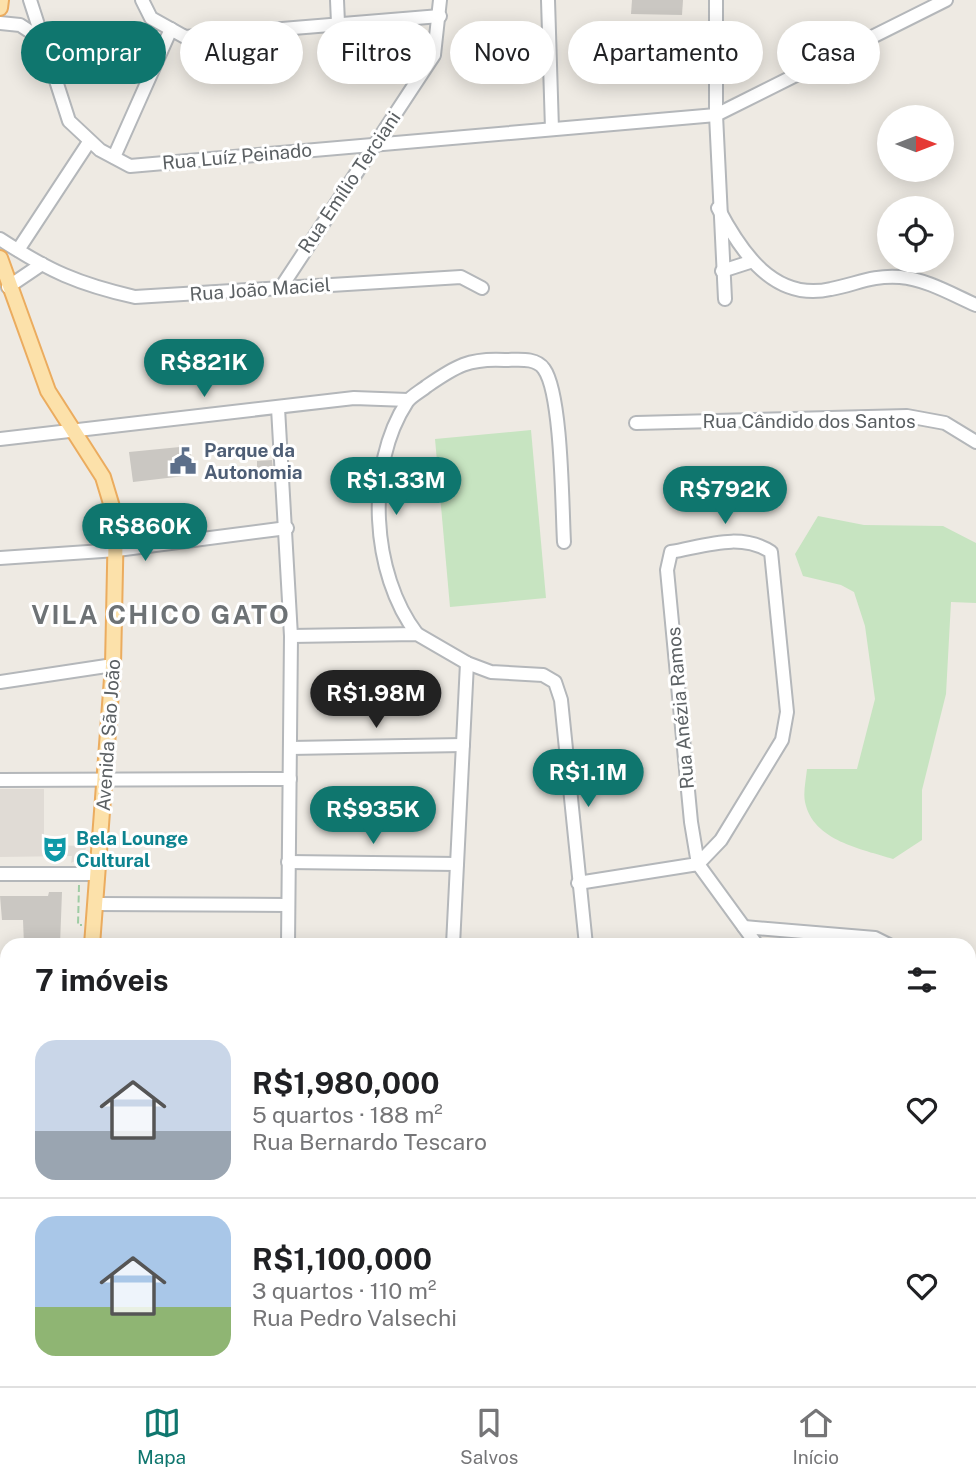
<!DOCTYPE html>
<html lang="pt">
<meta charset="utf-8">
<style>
:root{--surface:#fff;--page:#f6f6f6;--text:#202124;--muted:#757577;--line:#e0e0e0;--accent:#0f766e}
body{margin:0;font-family:"Public Sans",sans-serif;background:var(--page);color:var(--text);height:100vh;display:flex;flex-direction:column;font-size:26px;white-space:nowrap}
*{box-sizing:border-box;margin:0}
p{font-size:23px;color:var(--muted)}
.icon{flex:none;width:38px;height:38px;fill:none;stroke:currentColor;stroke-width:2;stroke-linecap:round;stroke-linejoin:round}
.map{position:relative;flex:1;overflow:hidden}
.drawer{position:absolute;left:0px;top:938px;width:976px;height:448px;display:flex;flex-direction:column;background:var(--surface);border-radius:21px 21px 0 0;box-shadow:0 4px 18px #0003}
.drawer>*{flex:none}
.banner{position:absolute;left:21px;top:21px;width:934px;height:63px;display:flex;gap:14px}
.needle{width:46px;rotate:90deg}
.controls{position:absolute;left:877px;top:105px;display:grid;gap:14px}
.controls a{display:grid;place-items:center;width:77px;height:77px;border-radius:50%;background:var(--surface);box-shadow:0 4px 18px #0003;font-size:35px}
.price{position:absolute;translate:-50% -60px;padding:0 16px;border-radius:24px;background:var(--accent);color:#fff;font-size:23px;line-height:46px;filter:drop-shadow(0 2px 4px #0008)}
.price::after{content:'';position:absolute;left:50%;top:42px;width:21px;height:16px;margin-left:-10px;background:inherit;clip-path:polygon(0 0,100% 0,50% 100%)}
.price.selected{background:#222;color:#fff}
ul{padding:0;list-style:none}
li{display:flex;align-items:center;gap:21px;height:175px;padding:0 35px}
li+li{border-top:2px solid var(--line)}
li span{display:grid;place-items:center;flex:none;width:196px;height:140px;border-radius:21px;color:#555}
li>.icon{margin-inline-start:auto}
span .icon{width:84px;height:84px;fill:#fffc;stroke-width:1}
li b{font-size:30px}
h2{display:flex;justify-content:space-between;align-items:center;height:84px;padding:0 35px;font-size:30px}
.chip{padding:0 24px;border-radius:32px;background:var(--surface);box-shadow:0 4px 18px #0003;font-size:24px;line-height:63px}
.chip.selected{background:var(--accent);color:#fff}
.tab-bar{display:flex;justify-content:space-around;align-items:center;height:98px;border-top:2px solid var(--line);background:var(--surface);font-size:19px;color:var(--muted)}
.tab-bar a{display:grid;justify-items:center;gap:4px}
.tab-bar .selected{color:var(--accent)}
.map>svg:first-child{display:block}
.education{fill:#e0dbd5}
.green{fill:#c7e4c1}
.building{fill:#cac7c2}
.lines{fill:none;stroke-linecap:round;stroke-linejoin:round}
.minor-casing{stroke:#b4b7ba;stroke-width:16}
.major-casing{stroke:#ebac5f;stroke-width:18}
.path{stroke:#9ecca3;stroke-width:2;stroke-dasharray:7 3.5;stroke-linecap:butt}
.minor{stroke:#fff;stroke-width:12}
.major{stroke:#fce1aa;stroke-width:14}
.labels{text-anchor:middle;stroke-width:6;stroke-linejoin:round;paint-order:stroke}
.street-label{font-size:19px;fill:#5b6063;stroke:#fff}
.service-label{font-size:19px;font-weight:bold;fill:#4e5e75;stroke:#fff;text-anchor:start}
.culture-label{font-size:19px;font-weight:bold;fill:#0d838f;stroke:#fff;text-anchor:start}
.district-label{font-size:26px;font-weight:bold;letter-spacing:2px;fill:#6d7275;stroke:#fff}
</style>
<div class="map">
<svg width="976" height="1386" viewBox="0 0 976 1386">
<rect width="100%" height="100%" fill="#eeeae3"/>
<path class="education" d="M0,789H44V845L87,846L82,857L71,863L72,856L0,857Z"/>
<g class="green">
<path d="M531,430L546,598L450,607L435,439Z"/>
<path d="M818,516L864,525L943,526L976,543V603L951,602L946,694L922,790V840L893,859C862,849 813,841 805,802C803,793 806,779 807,769H857L875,699L865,626L854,592L841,585L803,576L795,554Z"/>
<path d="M562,1379H645L640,1386H562Z"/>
</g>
<g class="building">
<path d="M632,0H683L682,15L631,14Z"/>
<path d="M190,446L193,475L133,482L129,452Z"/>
<path d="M272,460L273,470H257V461Z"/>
<path d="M49,892H62L60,945H24L23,920H2L0,896H48Z"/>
</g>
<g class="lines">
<defs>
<g id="minor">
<path d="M30,0L69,121L100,150L130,166L716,115L946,0"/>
<path d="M142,0L151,18L185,37L440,16"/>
<path d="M337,0L338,23"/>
<path d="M548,0L552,129"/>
<path d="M716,0V115L725,299"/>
<path d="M0,23L20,25L40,38"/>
<path d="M114,157L171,29"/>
<path d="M718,208C741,252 774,302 831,289C857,284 872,275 900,277C926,279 953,295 976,305"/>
<path d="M0,239C49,271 78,284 135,297L461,277L482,288"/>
<path d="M18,250L89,142"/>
<path d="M722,271L750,262"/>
<path d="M282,286L434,55L440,0"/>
<path d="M8,287L42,264"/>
<path d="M278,408L291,636L288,945"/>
<path d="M636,423L907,416L945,423L976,442"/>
<path d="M0,439L354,398L408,400"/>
<path d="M0,558L117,550L287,528"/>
<path d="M417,634C371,574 365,466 407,402C411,396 421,391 427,386C456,366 469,358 505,360C518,360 536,357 544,369C562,394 562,507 564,542"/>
<path d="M291,636L417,634L467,663L491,672L543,675L555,682L561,700L586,945"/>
<path d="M0,682L113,665"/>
<path d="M290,748L463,745"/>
<path d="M0,780L290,779"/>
<path d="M288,862L457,864"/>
<path d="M0,874H97"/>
<path d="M578,883L698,864L691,822L667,570L671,552C705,546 740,532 771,552L787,712L782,740L721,840L698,864L757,945"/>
<path d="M96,904L288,905"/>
<path d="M744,927L875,938L889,945"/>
<path d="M453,945L467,663"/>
<path d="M970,1213L976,1214"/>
<path d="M431,1386L432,1379"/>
<path d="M666,1386H688"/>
<path d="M774,1386L775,1379"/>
<path d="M830,1386H861"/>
<path d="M880,1386L881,1379"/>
</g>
<g id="major">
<path d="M0,8L1,0"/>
<path d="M0,258L48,391L103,477L116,520L113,665L92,945"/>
<path d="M59,1386V1379"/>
</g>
</defs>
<use href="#minor" class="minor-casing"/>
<use href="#major" class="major-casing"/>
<path class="path" d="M79,885L78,925H82"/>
<use href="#minor" class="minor"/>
<use href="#major" class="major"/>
</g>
<defs>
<symbol id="civic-bare" viewBox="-9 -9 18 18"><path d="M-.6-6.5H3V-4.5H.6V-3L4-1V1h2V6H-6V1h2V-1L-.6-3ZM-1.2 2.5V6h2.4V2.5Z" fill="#5c6f8a" stroke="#fff" stroke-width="2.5" paint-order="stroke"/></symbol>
<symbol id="theatre-bare" viewBox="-9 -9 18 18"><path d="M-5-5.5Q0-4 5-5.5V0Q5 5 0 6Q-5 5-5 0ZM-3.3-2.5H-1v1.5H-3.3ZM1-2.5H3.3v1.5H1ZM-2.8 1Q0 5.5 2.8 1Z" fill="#0f9aa8" stroke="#fff" stroke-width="2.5" paint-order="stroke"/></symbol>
</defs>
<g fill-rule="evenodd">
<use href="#civic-bare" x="164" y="442" width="38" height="38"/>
<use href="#theatre-bare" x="36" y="830" width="38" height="38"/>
</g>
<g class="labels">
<g class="street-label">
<text transform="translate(237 156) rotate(-5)" y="7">Rua Luíz Peinado</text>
<text transform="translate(349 182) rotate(-56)" y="7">Rua Emílio Terciani</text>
<text transform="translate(260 289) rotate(-4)" y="7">Rua João Maciel</text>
<text x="809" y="428">Rua Cândido dos Santos</text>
<text transform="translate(680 708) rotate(-95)" y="7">Rua Anézia Ramos</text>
<text transform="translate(108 735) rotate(-86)" y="7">Avenida São João</text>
</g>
<g class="service-label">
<text x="204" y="457">Parque da<tspan x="204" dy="22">Autonomia</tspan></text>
</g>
<g class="culture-label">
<text x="76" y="845">Bela Lounge<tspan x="76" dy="22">Cultural</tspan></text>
</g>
<g class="district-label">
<text x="161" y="624">VILA CHICO GATO</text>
</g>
</g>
</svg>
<div class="controls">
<a><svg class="needle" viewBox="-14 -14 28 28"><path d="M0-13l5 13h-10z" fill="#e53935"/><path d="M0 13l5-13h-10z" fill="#757577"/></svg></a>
<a><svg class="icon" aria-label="locate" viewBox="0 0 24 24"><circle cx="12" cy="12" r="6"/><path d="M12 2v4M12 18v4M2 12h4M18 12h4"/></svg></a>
</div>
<b class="price" style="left:204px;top:399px">R$821K</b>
<b class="price" style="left:396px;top:517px">R$1.33M</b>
<b class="price" style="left:725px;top:526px">R$792K</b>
<b class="price" style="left:145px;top:563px">R$860K</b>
<b class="price selected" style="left:376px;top:730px">R$1.98M</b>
<b class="price" style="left:588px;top:809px">R$1.1M</b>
<b class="price" style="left:373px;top:846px">R$935K</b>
<div class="banner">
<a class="chip selected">Comprar</a>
<a class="chip">Alugar</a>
<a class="chip">Filtros</a>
<a class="chip">Novo</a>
<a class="chip">Apartamento</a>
<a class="chip">Casa</a>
</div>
<section class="drawer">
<h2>7 imóveis<svg class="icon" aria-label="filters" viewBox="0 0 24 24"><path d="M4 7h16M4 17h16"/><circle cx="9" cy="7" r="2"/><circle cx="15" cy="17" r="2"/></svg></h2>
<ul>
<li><span style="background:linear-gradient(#c9d6e8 65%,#9aa5b1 0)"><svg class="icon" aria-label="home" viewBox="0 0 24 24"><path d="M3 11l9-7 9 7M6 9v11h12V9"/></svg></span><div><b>R$1,980,000</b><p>5 quartos · 188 m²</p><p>Rua Bernardo Tescaro</p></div><svg class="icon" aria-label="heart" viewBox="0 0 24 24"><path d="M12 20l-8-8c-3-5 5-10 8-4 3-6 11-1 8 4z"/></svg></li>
<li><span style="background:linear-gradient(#a9c7e8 65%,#8fb573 0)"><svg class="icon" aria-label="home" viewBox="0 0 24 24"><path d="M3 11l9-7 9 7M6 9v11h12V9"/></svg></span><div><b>R$1,100,000</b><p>3 quartos · 110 m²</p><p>Rua Pedro Valsechi</p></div><svg class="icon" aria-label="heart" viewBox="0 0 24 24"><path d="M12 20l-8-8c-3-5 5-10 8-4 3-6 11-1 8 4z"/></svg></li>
</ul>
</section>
</div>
<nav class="tab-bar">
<a class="selected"><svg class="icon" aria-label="map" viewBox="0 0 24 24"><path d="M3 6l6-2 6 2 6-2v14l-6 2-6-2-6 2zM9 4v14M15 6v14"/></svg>Mapa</a>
<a><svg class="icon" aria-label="saved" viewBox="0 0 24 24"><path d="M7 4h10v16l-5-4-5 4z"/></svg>Salvos</a>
<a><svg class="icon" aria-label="home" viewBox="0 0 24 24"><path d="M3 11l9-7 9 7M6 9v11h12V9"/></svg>Início</a>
</nav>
